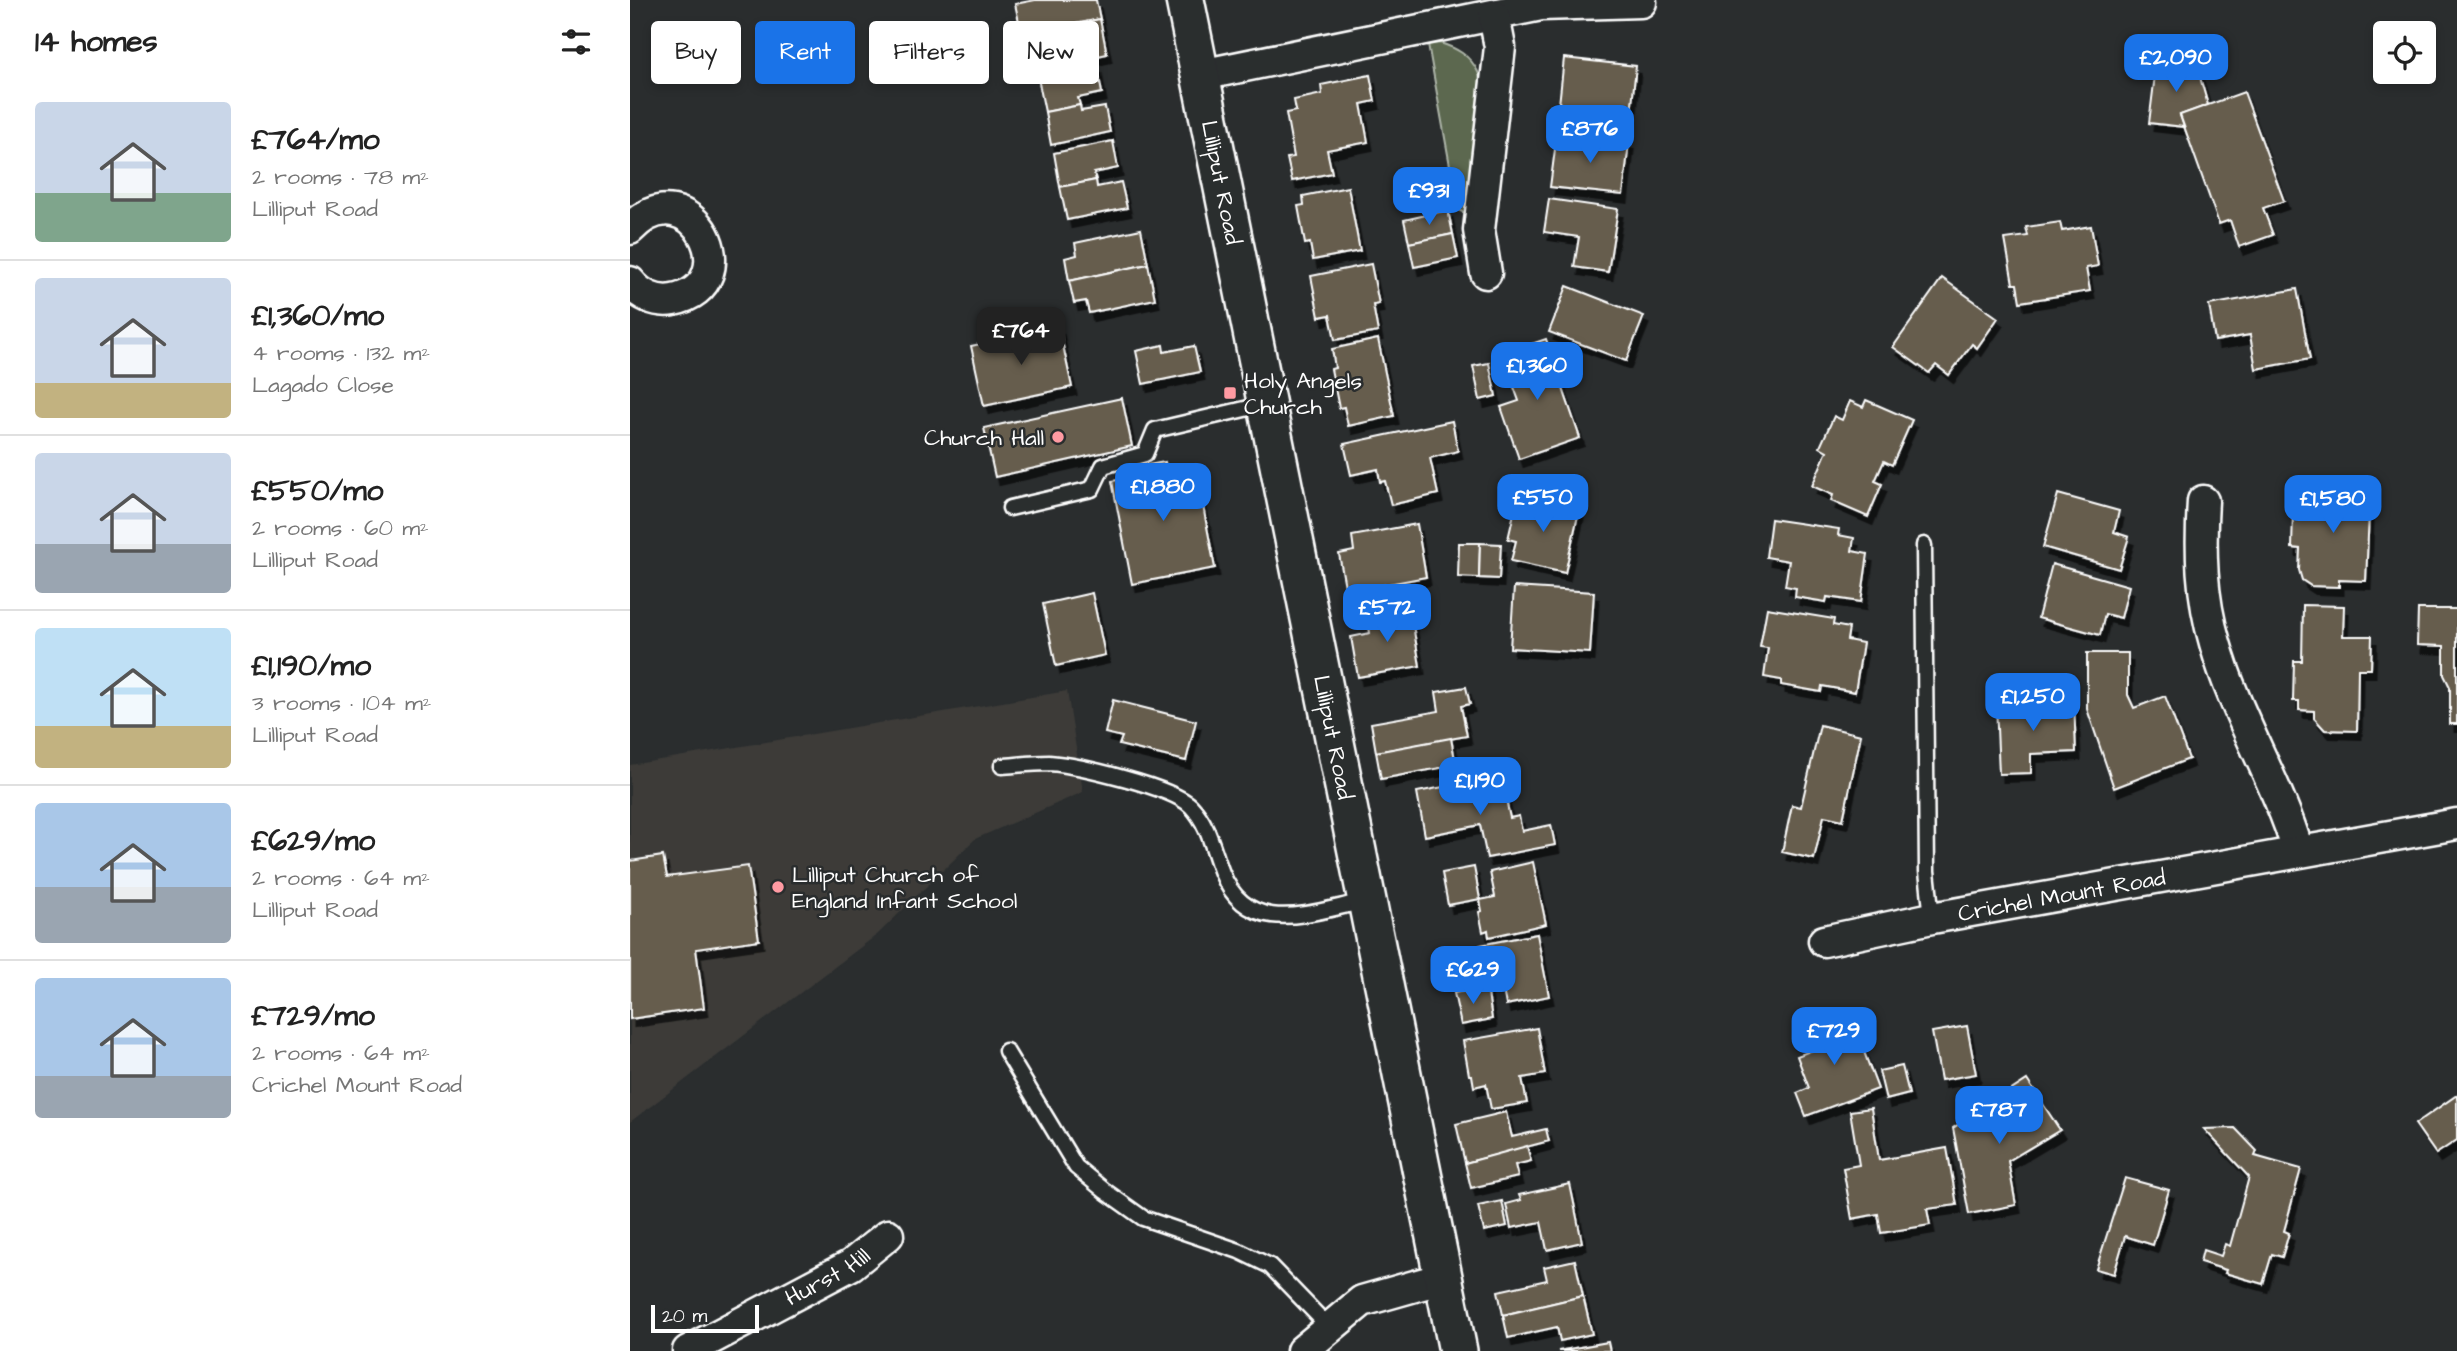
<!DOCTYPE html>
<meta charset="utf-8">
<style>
:root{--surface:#fff;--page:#f6f6f6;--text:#222;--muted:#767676;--line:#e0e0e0;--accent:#1a73e8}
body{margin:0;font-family:"Architects Daughter",sans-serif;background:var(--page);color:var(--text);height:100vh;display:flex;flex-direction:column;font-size:26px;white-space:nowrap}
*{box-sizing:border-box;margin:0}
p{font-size:23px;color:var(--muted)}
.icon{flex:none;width:38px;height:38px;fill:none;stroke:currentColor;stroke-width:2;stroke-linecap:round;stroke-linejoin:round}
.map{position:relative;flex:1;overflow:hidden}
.panel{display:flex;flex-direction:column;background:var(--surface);width:630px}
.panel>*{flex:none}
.top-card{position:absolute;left:21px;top:21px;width:665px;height:63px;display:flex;gap:14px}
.controls{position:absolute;left:1743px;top:21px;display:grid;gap:14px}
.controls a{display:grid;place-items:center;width:63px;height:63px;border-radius:7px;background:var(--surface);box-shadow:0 4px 10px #0003;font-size:35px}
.scale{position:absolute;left:21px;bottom:18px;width:108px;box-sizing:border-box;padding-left:7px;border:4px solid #fff;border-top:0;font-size:19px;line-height:24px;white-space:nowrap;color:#fff;-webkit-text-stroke:5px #2a2d2e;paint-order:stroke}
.price{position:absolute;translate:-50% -60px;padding:0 16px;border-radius:14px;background:var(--accent);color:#fff;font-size:23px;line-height:46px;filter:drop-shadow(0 2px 4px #0008)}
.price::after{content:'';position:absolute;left:50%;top:42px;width:21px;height:16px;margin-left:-10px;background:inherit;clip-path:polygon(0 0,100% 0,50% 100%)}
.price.active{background:#222;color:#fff}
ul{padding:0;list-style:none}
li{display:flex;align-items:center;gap:21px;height:175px;padding:0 35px}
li+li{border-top:2px solid var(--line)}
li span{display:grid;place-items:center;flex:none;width:196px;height:140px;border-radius:7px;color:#555}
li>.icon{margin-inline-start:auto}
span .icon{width:84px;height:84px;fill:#fffc;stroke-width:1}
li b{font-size:30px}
h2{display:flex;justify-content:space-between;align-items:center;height:84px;padding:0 35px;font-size:30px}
.chip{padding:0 24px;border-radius:7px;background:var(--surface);box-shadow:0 4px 10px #0003;font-size:24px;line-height:63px}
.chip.active{background:var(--accent);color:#fff}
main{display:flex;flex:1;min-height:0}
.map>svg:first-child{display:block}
.built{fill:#3c3b38}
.green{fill:#5b6850;stroke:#adb4a8;stroke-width:2}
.building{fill:#665d4e;stroke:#fff;stroke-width:2;filter:url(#shadow)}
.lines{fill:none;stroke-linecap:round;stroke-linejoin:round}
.service-casing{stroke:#fff;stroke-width:19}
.minor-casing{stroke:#fff;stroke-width:35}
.tertiary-casing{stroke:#fff;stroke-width:42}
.service{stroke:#2a2d2e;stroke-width:14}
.minor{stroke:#2a2d2e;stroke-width:30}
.tertiary{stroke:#2a2d2e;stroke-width:37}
.poi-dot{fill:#ff9aa2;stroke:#2a2d2e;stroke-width:2.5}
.labels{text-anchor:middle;stroke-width:5;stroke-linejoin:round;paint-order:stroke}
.street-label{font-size:23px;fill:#fff;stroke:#2a2d2e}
.poi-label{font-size:23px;fill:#fff;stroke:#2a2d2e;text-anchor:start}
</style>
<main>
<section class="panel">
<h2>14 homes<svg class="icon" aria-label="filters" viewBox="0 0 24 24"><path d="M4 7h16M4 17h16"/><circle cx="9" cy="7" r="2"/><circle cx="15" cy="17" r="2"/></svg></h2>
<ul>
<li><span style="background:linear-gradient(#c9d6e8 65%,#7fa58c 0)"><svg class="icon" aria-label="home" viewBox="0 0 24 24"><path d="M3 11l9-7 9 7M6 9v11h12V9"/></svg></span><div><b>£764/mo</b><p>2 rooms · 78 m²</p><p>Lilliput Road</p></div></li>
<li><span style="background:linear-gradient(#c9d6e8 75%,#c2b280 0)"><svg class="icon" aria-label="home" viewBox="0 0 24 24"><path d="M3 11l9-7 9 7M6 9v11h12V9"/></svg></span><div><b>£1,360/mo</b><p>4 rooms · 132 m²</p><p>Lagado Close</p></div></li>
<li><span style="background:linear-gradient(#c9d6e8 65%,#9aa5b1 0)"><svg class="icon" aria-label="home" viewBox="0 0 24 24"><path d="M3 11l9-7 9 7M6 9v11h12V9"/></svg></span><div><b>£550/mo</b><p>2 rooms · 60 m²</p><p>Lilliput Road</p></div></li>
<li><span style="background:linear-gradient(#bfe0f5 70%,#c2b280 0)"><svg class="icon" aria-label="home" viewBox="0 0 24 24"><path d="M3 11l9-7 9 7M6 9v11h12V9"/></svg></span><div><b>£1,190/mo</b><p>3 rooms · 104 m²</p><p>Lilliput Road</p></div></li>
<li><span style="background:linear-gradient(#a9c7e8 60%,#9aa5b1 0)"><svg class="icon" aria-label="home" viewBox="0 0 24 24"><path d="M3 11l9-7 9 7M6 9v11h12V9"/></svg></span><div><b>£629/mo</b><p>2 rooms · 64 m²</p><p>Lilliput Road</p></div></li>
<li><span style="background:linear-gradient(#a9c7e8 70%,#9aa5b1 0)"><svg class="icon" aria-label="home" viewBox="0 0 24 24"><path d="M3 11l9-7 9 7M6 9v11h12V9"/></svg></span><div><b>£729/mo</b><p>2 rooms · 64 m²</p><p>Crichel Mount Road</p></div></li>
</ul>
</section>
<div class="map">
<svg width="1827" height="1351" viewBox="0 0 1827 1351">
<defs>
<filter id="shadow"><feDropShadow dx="4.5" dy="8" stdDeviation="0" flood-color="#0009"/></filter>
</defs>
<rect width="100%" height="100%" fill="#2a2d2e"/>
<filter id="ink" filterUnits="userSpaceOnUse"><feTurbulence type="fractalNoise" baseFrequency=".0143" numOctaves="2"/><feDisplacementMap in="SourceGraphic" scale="14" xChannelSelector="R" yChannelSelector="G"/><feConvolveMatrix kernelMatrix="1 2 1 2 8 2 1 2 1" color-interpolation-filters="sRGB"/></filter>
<g filter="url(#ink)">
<path class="built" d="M437,691L453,792L345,839L248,934L0,1122V765Z"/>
<path class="green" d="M810,43C826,48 840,55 848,72C858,91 840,187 837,214L828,210L798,44Z"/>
<g class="building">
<path d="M405,0H466L470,19L392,35L385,4Z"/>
<path d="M470,19L477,54L400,71L392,35Z"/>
<path d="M934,58L1006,66L1001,114L929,105Z"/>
<path d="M1565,60L1578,105L1550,115L1554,127L1519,123L1526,67L1537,70Z"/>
<path d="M467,66L472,93L448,98L450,105L415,112L408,78Z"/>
<path d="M740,75L745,101L731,104L738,142L697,150L702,173L662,181L657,158L664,157L656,113L666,111L664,100L692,94L691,85Z"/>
<path d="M1614,92L1654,201L1633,208L1643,235L1609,247L1600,220L1589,224L1550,115Z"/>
<path d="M450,105L451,111L475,107L480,132L421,145L415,112Z"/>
<path d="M927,134L999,142L993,195L920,187Z"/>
<path d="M483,141L488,168L464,173L466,180L430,187L424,153Z"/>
<path d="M466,180L467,187L491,182L497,208L437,220L430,187Z"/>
<path d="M718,187L730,251L683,260L680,243L675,244L668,206L674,205L673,196Z"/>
<path d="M919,199L988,209L978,272L944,267L949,237L914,232Z"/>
<path d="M818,210L823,234L779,243L774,220Z"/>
<path d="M1430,222L1432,231L1461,226L1468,266L1456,268L1460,291L1390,302L1387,284H1383L1375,239L1398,236L1396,227Z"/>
<path d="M511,229L518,264L439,281L435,258L447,255L445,243Z"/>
<path d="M823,234L828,258L784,267L779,243Z"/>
<path d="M518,264L525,299L459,313L456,301L444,303L439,281Z"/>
<path d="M741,264L749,304L743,305L748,332L705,340L700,315L689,317L681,276Z"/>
<path d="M1312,278L1368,318L1347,348L1342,344L1319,375L1306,365L1299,373L1263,347Z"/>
<path d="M937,286L1014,316L996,361L919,332Z"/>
<path d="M1667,289L1680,359L1626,369L1620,335L1585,341L1579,305Z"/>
<path d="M429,327L442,387L354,406L341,346Z"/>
<path d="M748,339L764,416L718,426L714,407L709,408L701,369L705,368L702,349Z"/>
<path d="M916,339L950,438L889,459L871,407L889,401L872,354Z"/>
<path d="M533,345L534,352L564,346L570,372L513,384L506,351Z"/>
<path d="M859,363L866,396L850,400L843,366Z"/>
<path d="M492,398L502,446L365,477L354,428Z"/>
<path d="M1236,400L1282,420L1262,465L1254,461L1245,481L1252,484L1238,517L1201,501L1203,495L1182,486L1197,451L1190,447L1204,416L1212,420L1220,401L1233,407Z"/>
<path d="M822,421L828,451L800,458L808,494L761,505L755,481L750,482L748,469L721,475L714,444Z"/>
<path d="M535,462L537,470L565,465L585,568L502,584L482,481L504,477L502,468Z"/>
<path d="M1679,480L1711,481V488L1740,490L1736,581L1709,580V587L1681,586L1672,580L1669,570L1670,549L1662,548L1663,513L1677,514Z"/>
<path d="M1428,494L1489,511L1484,532L1499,537L1489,569L1413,547Z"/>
<path d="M888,496L949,511L935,573L881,561L886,541L878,539Z"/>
<path d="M1141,519L1209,529L1208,535L1224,538L1222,551L1238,554L1231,602L1197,597L1196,602L1165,597L1166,588L1155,586L1159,561L1136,557Z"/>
<path d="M787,524L796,577L716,592L709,554L724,551L722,536Z"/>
<path d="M829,543H850L849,578L828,577Z"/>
<path d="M850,543L871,544L869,579L849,578Z"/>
<path d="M1422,564L1499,586L1491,618L1475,614L1470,635L1408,618Z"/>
<path d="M884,587L964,592L960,653L880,648Z"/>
<path d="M462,593L475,655L426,666L413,604Z"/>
<path d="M1673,605L1714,606L1713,636H1742L1741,669H1728L1727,731L1695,730L1684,718V711L1669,710V701H1663L1664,661H1672Z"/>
<path d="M780,608L790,666L728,677L721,637L740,633L737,615Z"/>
<path d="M1137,608L1204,619L1203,625L1219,628L1217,640L1233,643L1225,692L1192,686L1191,692L1151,685V680L1134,677L1138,648L1130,647Z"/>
<path d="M1788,609H1827V724H1820V687L1814,675V646L1787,645Z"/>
<path d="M1457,653H1498V695L1504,708L1535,696L1559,759L1484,788L1457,709Z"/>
<path d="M836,687L840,704L831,706L837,736L746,752L741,723L809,711L806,692Z"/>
<path d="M483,700L566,721L556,761L489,745L492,737L475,733Z"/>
<path d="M1444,701L1446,752L1401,754V773L1369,774L1366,704Z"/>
<path d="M1190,725L1231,735L1213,820L1194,816L1184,859L1152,852L1162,805L1171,807Z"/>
<path d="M821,738L826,765L751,779L746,752Z"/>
<path d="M871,776L880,818L889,816L892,831L921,825L925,845L857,858L850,825L795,836L787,792Z"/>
<path d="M33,856L37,877L118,866L129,940L66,949L74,1008L0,1019V861Z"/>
<path d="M903,862L916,924L859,937L858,930L853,932L849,912L852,911L850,900L865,897L860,872Z"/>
<path d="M844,867L850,899L818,905L812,873Z"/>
<path d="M907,934L919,996L876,1005L871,980L856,982L853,972H850L846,953L851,952L850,945Z"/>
<path d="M857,987L862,1019L831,1025L824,993Z"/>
<path d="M1220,1015L1248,1089L1176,1116L1167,1093L1179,1088L1167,1056L1183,1050L1176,1031Z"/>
<path d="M1337,1026L1346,1074L1311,1080L1302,1032Z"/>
<path d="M907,1028L915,1074L892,1078L897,1103L861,1109L856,1084L844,1087L842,1075H839L833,1041Z"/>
<path d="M1272,1066L1279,1094L1256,1100L1249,1071Z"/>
<path d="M1397,1080L1430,1130L1378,1161L1386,1205L1339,1214L1323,1128Z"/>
<path d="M1827,1095V1140L1806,1154L1785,1124Z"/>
<path d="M1241,1108L1249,1160L1317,1148L1327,1205L1297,1209L1300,1225L1251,1233L1248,1214L1222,1219L1213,1168L1229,1165L1220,1111Z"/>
<path d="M876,1112L882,1137L916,1129L919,1141L835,1163L826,1124Z"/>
<path d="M1605,1128L1627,1151L1625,1156L1671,1169L1654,1231L1659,1233L1652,1257L1642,1254L1633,1284L1595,1273L1596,1270L1570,1262L1573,1250L1591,1256L1595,1244L1600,1246L1619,1177L1574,1129Z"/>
<path d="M897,1146L901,1161L885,1165L888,1177L841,1188L835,1163Z"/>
<path d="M1495,1178L1539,1190L1523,1245L1495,1236L1484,1274L1466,1269Z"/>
<path d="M940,1184L952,1242L917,1250L911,1222L881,1228L876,1204L891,1200L889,1195Z"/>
<path d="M872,1201L877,1226L854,1231L848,1206Z"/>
<path d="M945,1260L953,1296L873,1315L868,1291L917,1280L914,1267Z"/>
<path d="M953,1296L962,1334L930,1341L927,1327L878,1338L873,1315Z"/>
<path d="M978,1342L980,1351H928Z"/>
</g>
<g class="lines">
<defs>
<g id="service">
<path d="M380,508L462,489L473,466L515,454L525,430L636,404"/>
<path d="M1294,545L1297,871L1302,918"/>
<path d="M372,766C387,765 404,763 419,763C448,765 542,787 561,806C579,825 583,850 592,873C619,940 683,911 736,901"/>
<path d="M376,1051L446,1167L475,1191L513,1218L609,1251L640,1266L698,1326"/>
</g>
<g id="minor">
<path d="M571,75L911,5L1011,2"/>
<path d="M0,229C61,165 121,285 43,300C26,303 10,295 0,282"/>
<path d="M856,273L849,230L870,47L864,16"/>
<path d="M1573,501C1570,550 1571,596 1585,643C1605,715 1647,780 1668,851"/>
<path id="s1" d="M1194,941L1302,918L1827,824"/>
<path id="s2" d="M58,1351L221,1265L258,1235"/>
<path d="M672,1351L732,1301L813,1278"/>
</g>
<g id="tertiary">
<path id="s3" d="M555,0L828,1351"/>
</g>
</defs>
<use href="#service" class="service-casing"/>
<use href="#minor" class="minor-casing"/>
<use href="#tertiary" class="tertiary-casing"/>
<use href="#service" class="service"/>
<use href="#minor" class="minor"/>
<use href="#tertiary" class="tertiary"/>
</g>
</g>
<g class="poi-dot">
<rect x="593" y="386" width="14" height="14" rx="3.5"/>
<circle cx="428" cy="437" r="7"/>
<circle cx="148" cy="887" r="7"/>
</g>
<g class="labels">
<g class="street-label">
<text dy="8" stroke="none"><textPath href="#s3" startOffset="186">Lilliput Road</textPath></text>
<text dy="8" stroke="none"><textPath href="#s3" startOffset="752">Lilliput Road</textPath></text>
<text dy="8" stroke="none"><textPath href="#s1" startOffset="242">Crichel Mount Road</textPath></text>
<text dy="8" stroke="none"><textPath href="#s2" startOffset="158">Hurst Hill</textPath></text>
</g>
<g class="poi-label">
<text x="614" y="388">Holy Angels<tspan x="614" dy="26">Church</tspan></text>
<text x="414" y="445" text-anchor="end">Church Hall</text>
<text x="162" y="882">Lilliput Church of<tspan x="162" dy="26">England Infant School</tspan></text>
</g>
</g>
</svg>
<div class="controls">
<a><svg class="icon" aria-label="locate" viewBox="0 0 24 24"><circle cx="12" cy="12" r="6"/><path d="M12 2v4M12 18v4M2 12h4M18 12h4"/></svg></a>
</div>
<div class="scale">20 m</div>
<b class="price" style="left:1546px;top:94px">£2,090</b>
<b class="price" style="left:960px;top:165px">£876</b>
<b class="price" style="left:799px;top:227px">£931</b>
<b class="price active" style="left:391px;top:367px">£764</b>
<b class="price" style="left:907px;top:402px">£1,360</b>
<b class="price" style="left:533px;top:523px">£1,880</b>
<b class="price" style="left:913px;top:534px">£550</b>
<b class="price" style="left:1703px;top:535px">£1,580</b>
<b class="price" style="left:757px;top:644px">£572</b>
<b class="price" style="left:1403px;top:733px">£1,250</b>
<b class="price" style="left:850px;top:817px">£1,190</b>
<b class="price" style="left:843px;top:1006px">£629</b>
<b class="price" style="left:1204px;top:1067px">£729</b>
<b class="price" style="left:1369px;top:1146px">£787</b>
<div class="top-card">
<a class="chip">Buy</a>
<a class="chip active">Rent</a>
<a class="chip">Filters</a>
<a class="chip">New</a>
</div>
</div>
</main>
